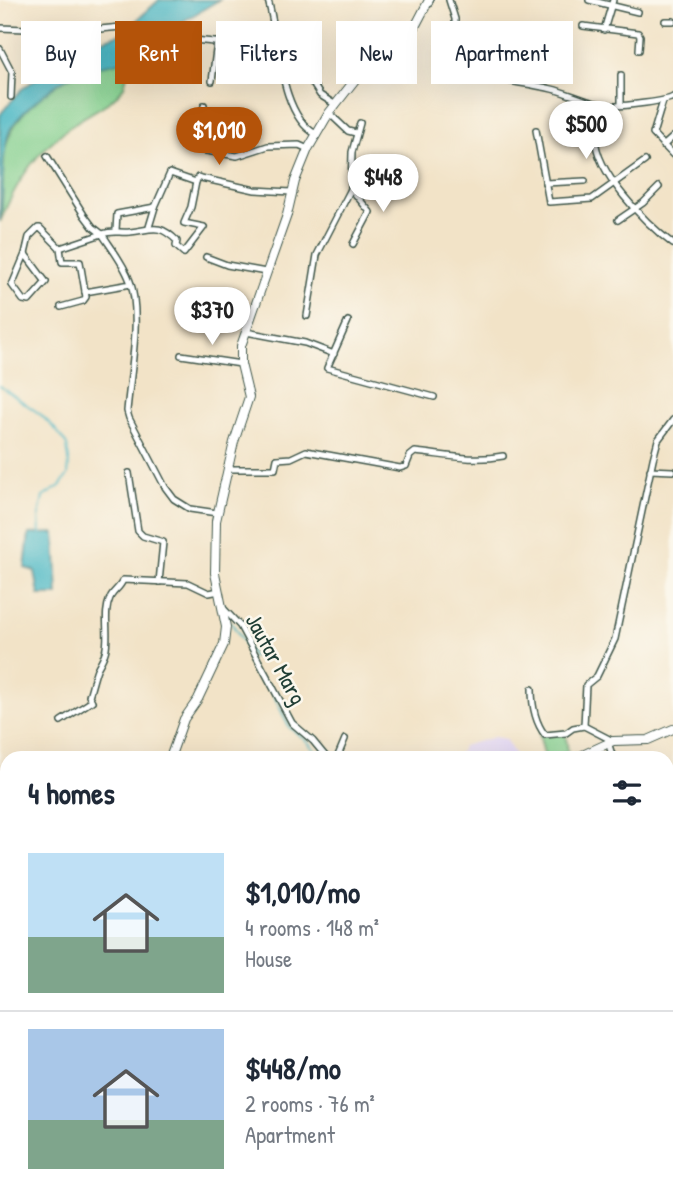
<!DOCTYPE html>
<meta charset="utf-8">
<style>
:root{--surface:#fff;--page:#f6f6f7;--text:#1f2937;--muted:#747a83;--line:#e0e1e3;--accent:#b45309}
body{margin:0;font-family:"Patrick Hand",sans-serif;background:var(--page);color:var(--text);height:100vh;display:flex;flex-direction:column;font-size:26px;white-space:nowrap}
*{box-sizing:border-box;margin:0}
p{font-size:23px;color:var(--muted)}
.icon{flex:none;width:38px;height:38px;fill:none;stroke:currentColor;stroke-width:2;stroke-linecap:round;stroke-linejoin:round}
.map{position:relative;flex:1;overflow:hidden}
.sheet{position:absolute;left:0px;top:751px;width:674px;height:450px;display:flex;flex-direction:column;background:var(--surface);border-radius:21px 21px 0 0;box-shadow:0 7px 28px #0002}
.sheet>*{flex:none}
.banner{position:absolute;left:21px;top:21px;width:632px;height:63px;display:flex;gap:14px}
.price{position:absolute;translate:-50% -60px;padding:0 16px;border-radius:24px;background:#fff;color:#222;font-size:23px;line-height:46px;filter:drop-shadow(0 2px 4px #0008)}
.price::after{content:'';position:absolute;left:50%;top:42px;width:21px;height:16px;margin-left:-10px;background:inherit;clip-path:polygon(0 0,100% 0,50% 100%)}
.price.active{background:var(--accent);color:#fff}
ul{padding:0;list-style:none}
li{display:flex;align-items:center;gap:21px;height:175px;padding:0 28px}
li+li{border-top:2px solid var(--line)}
li span{display:grid;place-items:center;flex:none;width:196px;height:140px;border-radius:0px;color:#555}
li>.icon{margin-inline-start:auto}
span .icon{width:84px;height:84px;fill:#fffc;stroke-width:1}
li b{font-size:30px}
h2{display:flex;justify-content:space-between;align-items:center;height:84px;padding:0 28px;font-size:30px}
.pill{padding:0 24px;border-radius:0px;background:var(--surface);box-shadow:0 7px 28px #0002;font-size:24px;line-height:63px}
.pill.active{background:var(--accent);color:#fff}
.map>svg:first-child{display:block}
.built{fill:#e0d4f4}
.green{fill:#83cf8e;stroke:#518661;stroke-width:2}
.water{fill:#49b7c4;stroke:#347a7c;stroke-width:2}
.lines{fill:none;stroke-linecap:round;stroke-linejoin:round}
.stream{stroke:#49b7c4;stroke-width:2}
.street-casing{stroke:#3f564a;stroke-width:8}
.secondary-casing{stroke:#3f564a;stroke-width:10}
.street{stroke:#fff;stroke-width:5}
.secondary{stroke:#fff;stroke-width:8}
.labels{text-anchor:middle;stroke-width:5;stroke-linejoin:round;paint-order:stroke}
.street-label{font-size:23px;fill:#1f3d34;stroke:#fbf7ec}
</style>
<div class="map">
<svg width="673" height="1199" viewBox="0 0 673 1199">
<rect width="100%" height="100%" fill="#fbf7ec"/>
<filter id="ink" filterUnits="userSpaceOnUse"><feTurbulence type="fractalNoise" baseFrequency=".0143" numOctaves="2"/><feDisplacementMap in="SourceGraphic" scale="14" xChannelSelector="R" yChannelSelector="G"/><feConvolveMatrix kernelMatrix="1 2 1 2 8 2 1 2 1" color-interpolation-filters="sRGB"/></filter>
<filter id="wash" filterUnits="userSpaceOnUse"><feTurbulence type="fractalNoise" baseFrequency=".00686" numOctaves="4" result="noise"/><feDisplacementMap in="SourceGraphic" scale="28" xChannelSelector="R" yChannelSelector="G"/><feGaussianBlur stdDeviation="1.57" result="paint"/><feColorMatrix in="noise" values="0 0 0 0 0 0 0 0 0 0 0 0 0 0 0 0 0 1.4 0 .05"/><feComposite in="paint" operator="in"/></filter>
<g filter="url(#wash)">
<rect width="100%" height="100%" fill="#f2e3c7"/>
<path class="built" d="M494,737L505,739L517,758H456L463,746Z"/>
<g class="green">
<path d="M132,56C127,66 128,78 123,88C113,103 89,113 75,123C36,151 18,178 0,222C4,200 2,178 4,157C7,118 47,87 80,71C97,63 115,65 132,56Z"/>
<path d="M565,731L568,752L545,758L539,734Z"/>
</g>
<g class="water">
<path d="M159,0H219L136,49C125,67 101,63 83,70C62,78 21,110 10,130C0,154 5,194 0,221V116L2,112L22,89L40,76L46,64L75,44L94,43L123,33Z"/>
<path d="M55,533L58,595H39L35,571L25,568L29,534Z"/>
</g>
<g class="lines">
<g class="stream">
<path d="M0,386L40,414L57,431L67,445L69,460L68,475L60,486L43,497L39,516L40,534"/>
<path d="M231,622L253,657"/>
<path d="M274,695L289,727L307,741L321,758"/>
</g>
</g>
</g>
<g filter="url(#ink)">
<g class="lines">
<defs>
<g id="street">
<path d="M268,0C279,37 279,115 316,134"/>
<path d="M449,0L455,19L456,59L458,65C487,82 521,81 552,89C572,94 594,106 615,106C624,106 668,101 673,97"/>
<path d="M589,0L638,12"/>
<path d="M665,21H673"/>
<path d="M583,26L638,33L640,36L639,50"/>
<path d="M0,28L79,31L121,27C133,29 134,37 139,46L173,38L245,45L277,53L289,47L320,95L336,105"/>
<path d="M604,30L613,0"/>
<path d="M0,49L12,72L11,97"/>
<path d="M212,81L217,42"/>
<path d="M663,101L653,134L673,155"/>
<path d="M204,105L200,150L237,156L268,146L299,145L308,149"/>
<path d="M621,105V75"/>
<path d="M614,106L595,137C596,173 645,223 673,244"/>
<path d="M329,113L348,131L356,133"/>
<path d="M536,130L549,202L592,199L645,161"/>
<path d="M663,146L673,137"/>
<path d="M47,156L84,215L93,227L102,234C113,230 119,233 130,232C152,230 158,222 177,241L176,246L184,253L204,227L184,223L191,207L196,182"/>
<path d="M545,183L585,181"/>
<path d="M351,189L370,212L353,244"/>
<path d="M155,207L170,173L196,182L198,177L201,178L255,190L291,192"/>
<path d="M618,220L643,203L659,187"/>
<path d="M116,230L117,214L155,207L149,227"/>
<path d="M60,248L62,262H80L86,297L83,301L61,307"/>
<path d="M25,254L46,282L29,301L23,300L12,285L25,254L29,237L38,228H40L60,248L102,234C112,249 124,264 130,281C142,314 130,376 127,411L129,418L165,487L174,499L190,509L217,513"/>
<path d="M206,257L227,265L266,272"/>
<path d="M85,292L131,284"/>
<path d="M307,316L317,255L351,189L352,152L360,123"/>
<path d="M348,321L327,368L434,397"/>
<path d="M246,332L305,343L334,354"/>
<path d="M181,355L241,364"/>
<path d="M229,469H275L277,459L291,458L306,451L400,468L406,466L410,456L415,452C445,455 473,462 503,456"/>
<path d="M650,470L673,471"/>
<path d="M129,473L138,531L143,536L163,542L159,582"/>
<path d="M223,608L240,626L292,723L313,741L327,758"/>
<path d="M532,689C532,706 535,722 545,735L566,733L573,728L584,726L613,741"/>
<path d="M61,721L92,701L89,696C92,687 94,677 97,669C101,661 105,656 106,648C109,631 103,614 110,598C113,591 120,588 123,580L188,583L209,593L219,591"/>
<path d="M584,726L586,685L597,676L615,639L653,459L658,440L673,420"/>
<path d="M608,742L613,758"/>
<path d="M337,758L345,739"/>
<path d="M667,952L673,948"/>
<path d="M667,1001L673,999"/>
<path d="M667,1027L673,1025"/>
<path d="M667,1053L672,1070"/>
<path d="M667,1105L673,1103"/>
<path d="M667,1134L673,1141"/>
<path d="M667,1154L673,1150"/>
<path d="M667,1179L673,1176"/>
<path d="M298,1194L299,1199"/>
<path d="M559,1194L562,1199"/>
<path d="M196,1199L201,1194"/>
<path d="M483,1199V1194"/>
<path d="M571,1199L581,1194"/>
<path d="M629,1199L638,1194"/>
</g>
<g id="secondary">
<path d="M170,758L184,719L198,699L224,644L226,627L215,573L216,521L234,442L249,397L241,364V346L287,215L295,181L308,149L329,113L358,76L394,55L406,44L429,0"/>
<path d="M576,758L613,741L648,740L673,729"/>
<path d="M0,880L7,882"/>
<path d="M57,1199V1194"/>
</g>
</defs>
<use href="#street" class="street-casing"/>
<use href="#secondary" class="secondary-casing"/>
<use href="#street" class="street"/>
<use href="#secondary" class="secondary"/>
</g>
</g>
<g class="labels">
<g class="street-label">
<text transform="translate(276 659) rotate(61)" y="8">Jautar Marg</text>
</g>
</g>
</svg>
<b class="price" style="left:586px;top:161px">$500</b>
<b class="price active" style="left:219px;top:167px">$1,010</b>
<b class="price" style="left:383px;top:214px">$448</b>
<b class="price" style="left:212px;top:347px">$370</b>
<div class="banner">
<a class="pill">Buy</a>
<a class="pill active">Rent</a>
<a class="pill">Filters</a>
<a class="pill">New</a>
<a class="pill">Apartment</a>
</div>
<section class="sheet">
<h2>4 homes<svg class="icon" aria-label="filters" viewBox="0 0 24 24"><path d="M4 7h16M4 17h16"/><circle cx="9" cy="7" r="2"/><circle cx="15" cy="17" r="2"/></svg></h2>
<ul>
<li><span style="background:linear-gradient(#bfe0f5 60%,#7fa58c 0)"><svg class="icon" aria-label="home" viewBox="0 0 24 24"><path d="M3 11l9-7 9 7M6 9v11h12V9"/></svg></span><div><b>$1,010/mo</b><p>4 rooms · 148 m²</p><p>House</p></div></li>
<li><span style="background:linear-gradient(#a9c7e8 65%,#7fa58c 0)"><svg class="icon" aria-label="home" viewBox="0 0 24 24"><path d="M3 11l9-7 9 7M6 9v11h12V9"/></svg></span><div><b>$448/mo</b><p>2 rooms · 76 m²</p><p>Apartment</p></div></li>
</ul>
</section>
</div>
